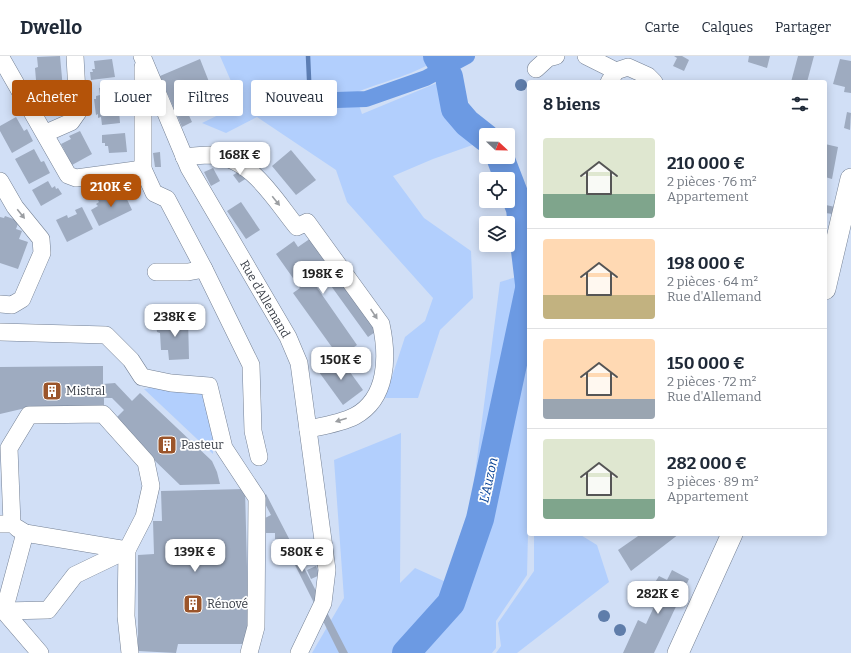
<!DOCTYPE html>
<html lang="fr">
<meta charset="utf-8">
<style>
:root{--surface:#fff;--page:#f6f6f7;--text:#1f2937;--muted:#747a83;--line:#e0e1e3;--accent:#b45309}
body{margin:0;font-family:Bitter,serif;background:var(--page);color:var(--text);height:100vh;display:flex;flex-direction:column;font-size:15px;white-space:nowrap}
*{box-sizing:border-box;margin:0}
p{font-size:13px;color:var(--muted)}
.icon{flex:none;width:22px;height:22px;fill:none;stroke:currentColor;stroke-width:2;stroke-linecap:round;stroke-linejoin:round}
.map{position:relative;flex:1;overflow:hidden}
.panel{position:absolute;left:527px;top:24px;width:300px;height:456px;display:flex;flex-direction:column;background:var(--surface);border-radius:4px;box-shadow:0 2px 10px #0003}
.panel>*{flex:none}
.hud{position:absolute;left:12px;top:24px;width:380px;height:36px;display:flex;gap:8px}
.needle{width:26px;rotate:112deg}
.controls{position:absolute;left:479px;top:72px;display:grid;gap:8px}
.controls a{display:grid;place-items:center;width:36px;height:36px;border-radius:4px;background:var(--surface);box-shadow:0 2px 10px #0003;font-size:20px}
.price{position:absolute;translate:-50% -34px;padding:0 9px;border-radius:8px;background:#fff;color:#222;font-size:13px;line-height:26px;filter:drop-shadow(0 1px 2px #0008)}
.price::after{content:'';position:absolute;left:50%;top:24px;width:12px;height:9px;margin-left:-6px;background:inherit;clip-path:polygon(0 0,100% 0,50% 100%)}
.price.current{background:var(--accent);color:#fff}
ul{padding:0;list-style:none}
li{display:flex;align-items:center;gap:12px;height:100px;padding:0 16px}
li+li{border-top:1px solid var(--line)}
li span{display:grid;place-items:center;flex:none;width:112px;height:80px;border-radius:4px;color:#555}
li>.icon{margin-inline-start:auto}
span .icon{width:48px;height:48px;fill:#fffc;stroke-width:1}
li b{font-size:17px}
h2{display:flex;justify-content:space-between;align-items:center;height:48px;padding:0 16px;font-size:17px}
.pill{padding:0 14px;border-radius:4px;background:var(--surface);box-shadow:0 2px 10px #0003;font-size:14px;line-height:36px}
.pill.current{background:var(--accent);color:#fff}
header{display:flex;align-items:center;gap:24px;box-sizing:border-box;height:56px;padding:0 20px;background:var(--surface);border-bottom:1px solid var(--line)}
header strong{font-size:19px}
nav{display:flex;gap:22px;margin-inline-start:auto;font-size:14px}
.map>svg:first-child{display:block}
.green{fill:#b2cffd}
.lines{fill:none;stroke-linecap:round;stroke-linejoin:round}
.stream{stroke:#5c7eb4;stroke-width:4.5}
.canal{stroke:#6c9ae3;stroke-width:16}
.river{stroke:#6c9ae3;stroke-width:28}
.building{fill:#9eabc0}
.minor-casing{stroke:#748094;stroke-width:18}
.major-casing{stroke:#748094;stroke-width:22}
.minor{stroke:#fff;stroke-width:17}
.major{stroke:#fff;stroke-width:21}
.tree{fill:#5f7daa}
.oneway{fill:#9b9ea2}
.labels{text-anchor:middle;stroke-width:3.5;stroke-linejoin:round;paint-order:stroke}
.street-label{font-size:12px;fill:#373c45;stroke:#fff}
.poi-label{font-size:12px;fill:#373c45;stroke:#fff;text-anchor:start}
.water-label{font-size:13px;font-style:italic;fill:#064094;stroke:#fff}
</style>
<header>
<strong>Dwello</strong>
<nav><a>Carte</a><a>Calques</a><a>Partager</a></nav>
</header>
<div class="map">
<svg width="851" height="597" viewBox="0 0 851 597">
<rect width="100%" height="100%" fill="#d1dff6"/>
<g class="green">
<path d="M220,0H442C417,19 383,25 355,37L362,58L444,24L451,54L481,86L433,103L393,120L424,162L471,195L473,242L440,274L418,342H385L405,281L425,265L433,242L347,146L336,114L257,61L226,77L202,67L241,48Z"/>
<path d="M529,217V437L527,519L496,565V592L492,597H312L344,542L334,404L401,377L400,527L415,512L446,526L472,441L500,226Z"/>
<path d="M157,331H189L209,341L213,375V398L144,333Z"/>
<path d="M534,478H579L597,489L609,526L517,597H496L501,590L498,567L534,515Z"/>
</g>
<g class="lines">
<path class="stream" d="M308,0L310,45"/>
<path class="canal" d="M307,45L366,43L426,22L467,0"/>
<g class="river">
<path d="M437,0L449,21L455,53L467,67L486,82"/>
<path d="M500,101L520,153L529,228"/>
<path d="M406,597L451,547L480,463L529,233"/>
</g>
</g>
<g class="building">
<path d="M60,0L64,44L42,46L41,36H37L35,12L38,11L37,1Z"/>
<path d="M674,0H682L689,4L684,15L673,10L677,2Z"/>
<path d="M749,0H770L767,12L748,6Z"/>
<path d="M798,0H814L807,26H791Z"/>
<path d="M112,3L115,21L91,24L90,16H93L92,13H95L94,5Z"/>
<path d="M200,3L215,41L186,53L192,66L182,71L160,20Z"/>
<path d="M840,3L851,5V37L844,36L845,31L833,28Z"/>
<path d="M117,30L120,67L102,69L101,61L98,62V58L96,59L94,43H96V40L100,39L99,32Z"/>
<path d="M847,56L851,57L850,74L844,72Z"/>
<path d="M16,61L24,75L27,73L33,85L12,97L0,75V70Z"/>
<path d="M80,75L92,98L72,109L61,88L71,83L69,80Z"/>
<path d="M125,77L127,96L109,97L108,90H105V87H102V79Z"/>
<path d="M825,88L838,91L832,123L825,121Z"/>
<path d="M34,93L41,106L44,105L50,117L29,128L15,103Z"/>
<path d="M291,94L316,124L296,139L272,110Z"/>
<path d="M160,96L161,111H155L153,97Z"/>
<path d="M213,112L220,125L211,130L204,116Z"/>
<path d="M242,114L247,122L239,127L233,119Z"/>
<path d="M48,125L52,132L55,130L56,133L58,132L62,138L41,150L32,134Z"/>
<path d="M112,137L113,139L116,138L117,141L124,137L132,154L99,170L91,154L98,150L96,148L99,146L98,144Z"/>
<path d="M241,146L260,174L246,183L227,155Z"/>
<path d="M826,149L835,151L833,158L825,157Z"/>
<path d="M82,151L93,173L67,186L56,164L67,159L68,162L77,158L75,154Z"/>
<path d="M5,160L19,165L16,173L22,175L19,183L28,186L18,213L0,207V161L4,162Z"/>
<path d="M311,182L378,274L368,281L321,216L318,218L311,223L357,289L339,301L293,237L300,232L276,198L294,185L298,191Z"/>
<path d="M167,262H188L189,303L169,304L168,294H161L160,277L157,276L156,266H167Z"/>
<path d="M339,301L363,334L343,349L319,316Z"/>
<path d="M103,310V328L115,327L132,345L140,337L212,405L217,416L220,428L180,429L123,374L117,361L124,354L112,342H104V351H30L0,358V311Z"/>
<path d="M245,433L249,588H178L176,597L138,595V499L154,498L153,465H162L161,435Z"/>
<path d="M266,438L348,597H339L282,483H275V477H266L265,462L271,459L262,442Z"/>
<path d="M641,478H679L631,515L618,494Z"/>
<path d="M316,510L320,519L311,523L307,514Z"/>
<path d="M672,514L689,523L654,597H623L638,564L646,568L658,542L649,537L654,528L659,520L667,524Z"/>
</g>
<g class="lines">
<defs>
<g id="minor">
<path d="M0,0L68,119L76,122L143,113"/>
<path d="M142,0L189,112L288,281L299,307L327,514L323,547L299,597"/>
<path d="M586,0L616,15"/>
<path d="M143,11V113L154,137L167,143L204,213L251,309L253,375L259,401"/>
<path d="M536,13L548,2L556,0"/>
<path d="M609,26L616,15L628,11L648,20L654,26"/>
<path d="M46,77L71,66L78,56L75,0"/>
<path d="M184,101C193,100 201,99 209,99C251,100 274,143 297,171L307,166L381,268C388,300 388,342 355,360C342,367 323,370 308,373"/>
<path d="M0,125L15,151L41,183L42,197L22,243L12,249L0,248"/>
<path d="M156,216H188L204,213"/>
<path d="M0,276L106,279L131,304L142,321L171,327L209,330L224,392L257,442L256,571L249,597"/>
<path d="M0,468H12L9,392L29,359L103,358L146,406L151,430L144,461L127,494L126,560L130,597"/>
<path d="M17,472L25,477L127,494"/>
<path d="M25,477L4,555L40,597"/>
<path d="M0,551L4,555L48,554L75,519L127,494"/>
</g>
<g id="major">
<path d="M825,233L851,123"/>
<path d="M678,597L732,478"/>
</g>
</defs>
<use href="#minor" class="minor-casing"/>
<use href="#major" class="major-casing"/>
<use href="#minor" class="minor"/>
<use href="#major" class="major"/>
</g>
<g class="tree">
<circle cx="521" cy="29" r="6"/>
<circle cx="604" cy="560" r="6"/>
<circle cx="620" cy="574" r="6"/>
</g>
<defs><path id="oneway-solid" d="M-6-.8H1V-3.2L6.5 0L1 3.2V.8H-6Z"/></defs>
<g class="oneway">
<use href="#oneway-solid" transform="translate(276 145) rotate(51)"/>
<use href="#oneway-solid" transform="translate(21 158) rotate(51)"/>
<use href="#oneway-solid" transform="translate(374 258) rotate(56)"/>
<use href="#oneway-solid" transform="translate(341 364) rotate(162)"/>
</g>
<defs>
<symbol id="building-square" viewBox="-11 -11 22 22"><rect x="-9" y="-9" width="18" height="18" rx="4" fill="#9b552b" stroke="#fff"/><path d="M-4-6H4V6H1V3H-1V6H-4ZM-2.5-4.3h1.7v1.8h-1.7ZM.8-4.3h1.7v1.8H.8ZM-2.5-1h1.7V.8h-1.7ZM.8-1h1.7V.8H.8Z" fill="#fff"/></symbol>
</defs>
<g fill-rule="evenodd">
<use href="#building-square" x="41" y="324" width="22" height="22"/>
<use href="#building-square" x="156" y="378" width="22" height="22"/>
<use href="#building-square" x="182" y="537" width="22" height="22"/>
</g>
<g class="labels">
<g class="street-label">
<text transform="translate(265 243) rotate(60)" y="4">Rue d'Allemand</text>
</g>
<g class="poi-label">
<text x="66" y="339">Mistral</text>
<text x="181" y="393">Pasteur</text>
<text x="207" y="552">Rénové</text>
</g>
<g class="water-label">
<text transform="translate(488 424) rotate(-78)" y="5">L'Auzon</text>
</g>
</g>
</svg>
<div class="controls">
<a><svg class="needle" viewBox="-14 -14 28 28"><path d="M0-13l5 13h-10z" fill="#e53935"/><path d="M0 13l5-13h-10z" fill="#747a83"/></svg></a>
<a><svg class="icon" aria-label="locate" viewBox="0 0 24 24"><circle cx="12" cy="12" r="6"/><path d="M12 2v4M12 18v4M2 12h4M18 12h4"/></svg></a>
<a><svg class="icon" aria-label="layers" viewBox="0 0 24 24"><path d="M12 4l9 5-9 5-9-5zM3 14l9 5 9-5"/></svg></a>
</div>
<b class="price" style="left:240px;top:120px">168K €</b>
<b class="price current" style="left:111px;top:152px">210K €</b>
<b class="price" style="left:323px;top:239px">198K €</b>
<b class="price" style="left:175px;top:282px">238K €</b>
<b class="price" style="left:341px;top:325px">150K €</b>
<b class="price" style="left:195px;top:517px">139K €</b>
<b class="price" style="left:302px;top:517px">580K €</b>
<b class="price" style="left:658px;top:559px">282K €</b>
<div class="hud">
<a class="pill current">Acheter</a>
<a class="pill">Louer</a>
<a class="pill">Filtres</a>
<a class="pill">Nouveau</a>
</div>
<section class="panel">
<h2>8 biens<svg class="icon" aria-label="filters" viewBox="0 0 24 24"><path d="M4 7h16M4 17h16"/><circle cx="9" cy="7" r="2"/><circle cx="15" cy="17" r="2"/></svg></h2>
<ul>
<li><span style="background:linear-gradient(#dfe7d0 70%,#7fa58c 0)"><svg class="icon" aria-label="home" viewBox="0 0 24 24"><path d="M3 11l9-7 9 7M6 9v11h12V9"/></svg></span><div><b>210 000 €</b><p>2 pièces · 76 m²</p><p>Appartement</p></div></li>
<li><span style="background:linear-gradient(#ffd9b3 70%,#c2b280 0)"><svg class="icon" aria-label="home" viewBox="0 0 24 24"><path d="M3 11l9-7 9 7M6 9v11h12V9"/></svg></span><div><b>198 000 €</b><p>2 pièces · 64 m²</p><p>Rue d'Allemand</p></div></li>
<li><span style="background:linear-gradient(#ffd9b3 75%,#9aa5b1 0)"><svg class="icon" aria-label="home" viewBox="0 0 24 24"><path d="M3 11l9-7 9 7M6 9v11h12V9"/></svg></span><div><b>150 000 €</b><p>2 pièces · 72 m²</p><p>Rue d'Allemand</p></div></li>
<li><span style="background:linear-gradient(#dfe7d0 75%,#7fa58c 0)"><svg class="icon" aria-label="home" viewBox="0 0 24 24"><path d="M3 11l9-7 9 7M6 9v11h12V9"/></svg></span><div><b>282 000 €</b><p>3 pièces · 89 m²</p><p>Appartement</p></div></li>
</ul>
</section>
</div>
